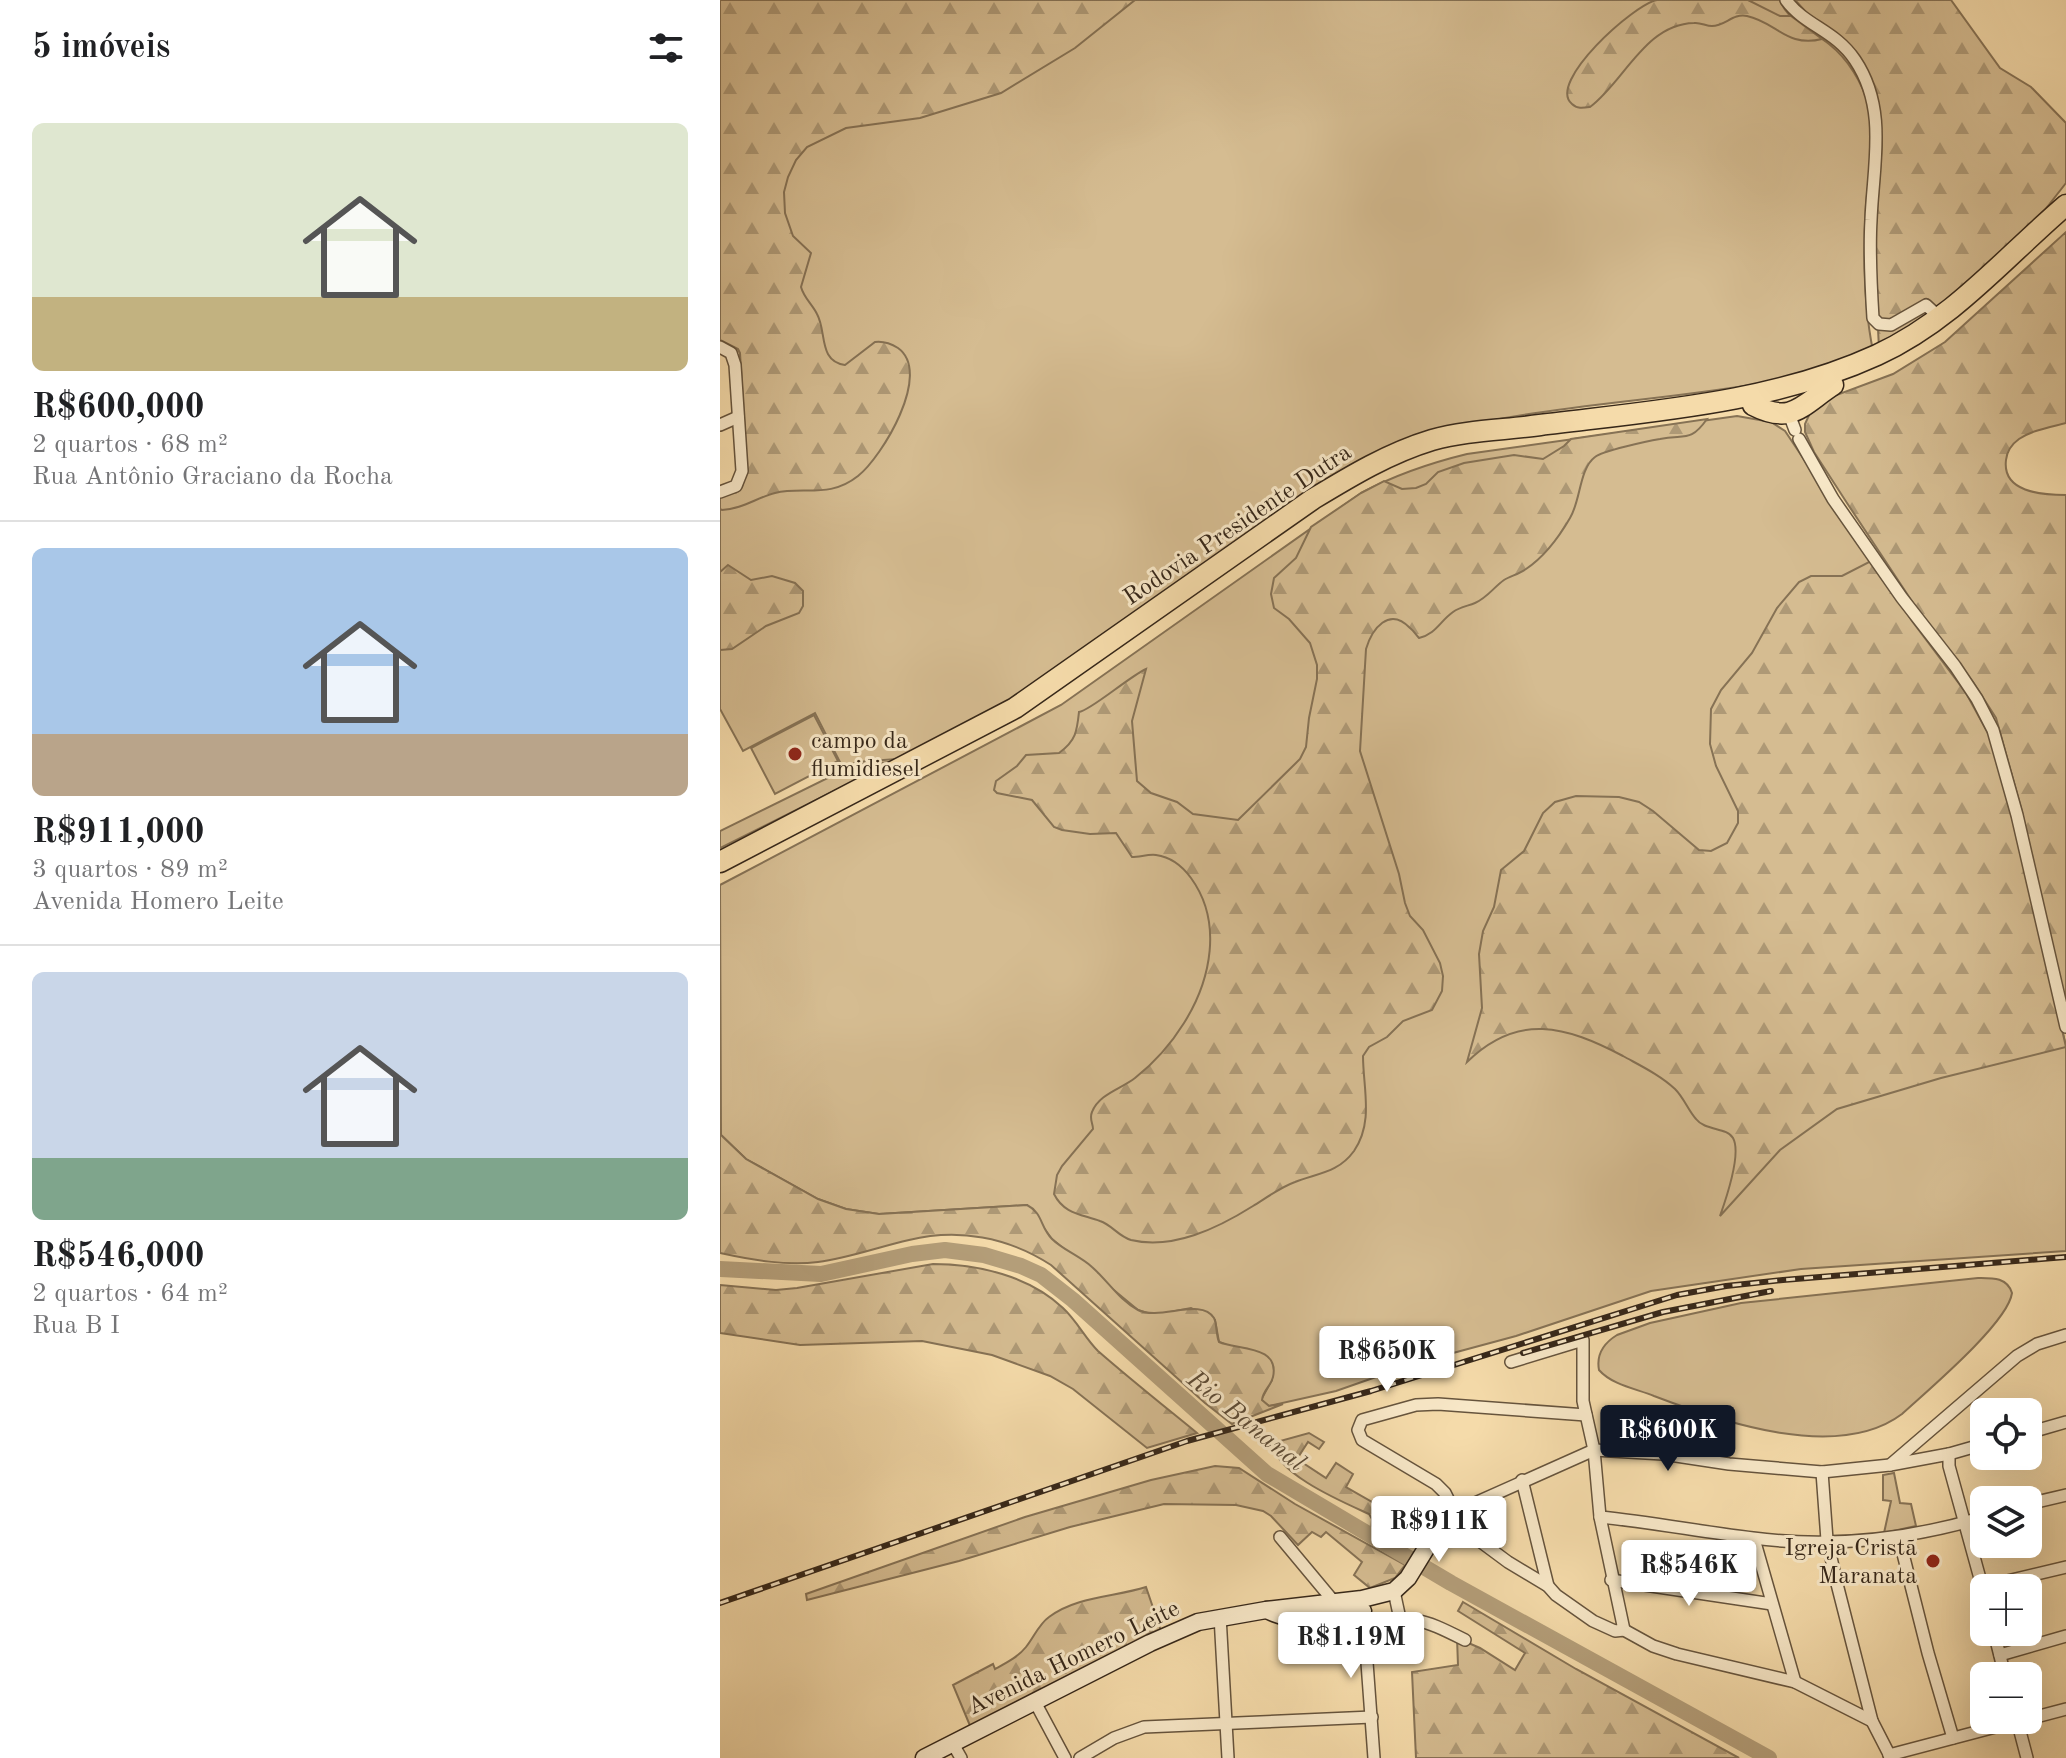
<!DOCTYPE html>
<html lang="pt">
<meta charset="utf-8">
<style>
:root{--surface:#fff;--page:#f2f2f2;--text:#202124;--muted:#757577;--line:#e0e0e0;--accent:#111827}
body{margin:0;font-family:"Old Standard TT",serif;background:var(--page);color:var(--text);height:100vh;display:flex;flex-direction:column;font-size:30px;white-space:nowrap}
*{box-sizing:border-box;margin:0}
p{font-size:26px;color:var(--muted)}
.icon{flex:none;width:44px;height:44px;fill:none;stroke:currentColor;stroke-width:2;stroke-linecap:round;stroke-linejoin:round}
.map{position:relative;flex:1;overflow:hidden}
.drawer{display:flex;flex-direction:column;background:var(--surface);width:720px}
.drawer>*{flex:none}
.tools{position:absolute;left:1250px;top:1398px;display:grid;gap:16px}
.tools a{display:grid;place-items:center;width:72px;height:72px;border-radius:12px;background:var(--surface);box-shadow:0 8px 32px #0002;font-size:40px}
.price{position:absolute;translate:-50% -68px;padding:0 18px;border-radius:8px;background:#fff;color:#222;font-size:26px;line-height:52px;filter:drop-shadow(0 2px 4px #0008)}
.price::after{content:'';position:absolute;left:50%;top:48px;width:24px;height:18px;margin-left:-12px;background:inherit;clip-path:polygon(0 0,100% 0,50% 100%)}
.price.current{background:var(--accent);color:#fff}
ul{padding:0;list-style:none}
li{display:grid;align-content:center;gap:16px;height:424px;padding:0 32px}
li+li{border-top:2px solid var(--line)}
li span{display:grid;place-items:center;height:248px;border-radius:12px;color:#555}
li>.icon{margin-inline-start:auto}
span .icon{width:144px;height:144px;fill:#fffc;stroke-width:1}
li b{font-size:34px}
h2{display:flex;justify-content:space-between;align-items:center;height:96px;padding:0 32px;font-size:34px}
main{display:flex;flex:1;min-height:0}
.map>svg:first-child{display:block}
.green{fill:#d5bc91;stroke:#867255;stroke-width:2}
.forest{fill:url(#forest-firs);stroke:#867255;stroke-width:2}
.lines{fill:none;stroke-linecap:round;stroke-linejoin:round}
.river{stroke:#b49e79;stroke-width:16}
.street-casing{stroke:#66543d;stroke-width:14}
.secondary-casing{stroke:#362719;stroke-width:19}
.highway-casing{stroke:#362719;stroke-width:23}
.street{stroke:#f8e8c8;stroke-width:11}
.secondary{stroke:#f8e8c8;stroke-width:16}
.highway{stroke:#f5dbaa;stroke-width:20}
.rail-casing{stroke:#362719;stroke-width:6}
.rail{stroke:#f8e8c8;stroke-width:3;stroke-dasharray:9;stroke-linecap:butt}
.poi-dot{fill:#8f2418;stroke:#f8e8c8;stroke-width:3}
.labels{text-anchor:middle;stroke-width:6;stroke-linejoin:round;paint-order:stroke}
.street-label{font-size:24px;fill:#362719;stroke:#f8e8c8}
.poi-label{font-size:24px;fill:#362719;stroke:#f8e8c8;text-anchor:start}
.water-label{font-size:26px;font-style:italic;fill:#5c4b36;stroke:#f8e8c8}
</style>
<main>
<section class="drawer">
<h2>5 imóveis<svg class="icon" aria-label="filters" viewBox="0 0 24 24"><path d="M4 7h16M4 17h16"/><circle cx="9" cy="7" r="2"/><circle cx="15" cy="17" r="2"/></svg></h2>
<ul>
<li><span style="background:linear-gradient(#dfe7d0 70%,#c2b280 0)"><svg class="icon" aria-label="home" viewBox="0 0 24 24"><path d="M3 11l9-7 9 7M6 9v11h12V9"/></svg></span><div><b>R$600,000</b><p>2 quartos · 68 m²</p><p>Rua Antônio Graciano da Rocha</p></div></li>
<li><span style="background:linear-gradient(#a9c7e8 75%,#b9a48a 0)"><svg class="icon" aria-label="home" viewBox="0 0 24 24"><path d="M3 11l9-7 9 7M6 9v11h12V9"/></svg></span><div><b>R$911,000</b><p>3 quartos · 89 m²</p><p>Avenida Homero Leite</p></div></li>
<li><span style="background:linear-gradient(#c9d6e8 75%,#7fa58c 0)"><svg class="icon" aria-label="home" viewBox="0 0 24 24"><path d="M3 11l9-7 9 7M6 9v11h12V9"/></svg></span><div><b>R$546,000</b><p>2 quartos · 64 m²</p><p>Rua B I</p></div></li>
</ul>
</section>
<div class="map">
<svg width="1346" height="1758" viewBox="0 0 1346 1758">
<defs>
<pattern id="forest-firs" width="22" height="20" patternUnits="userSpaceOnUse" patternTransform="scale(2)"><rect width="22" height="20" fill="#d5bc91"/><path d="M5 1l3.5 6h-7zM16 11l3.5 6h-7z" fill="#ae9976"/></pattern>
</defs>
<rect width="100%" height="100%" fill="#f5dbaa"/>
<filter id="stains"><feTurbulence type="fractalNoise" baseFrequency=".0025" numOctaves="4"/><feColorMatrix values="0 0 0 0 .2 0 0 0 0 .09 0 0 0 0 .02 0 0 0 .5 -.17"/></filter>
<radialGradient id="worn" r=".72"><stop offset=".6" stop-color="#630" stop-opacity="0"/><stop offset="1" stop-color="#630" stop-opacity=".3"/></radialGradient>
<g class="green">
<path d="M0,0H1060C1067,21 1093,31 1109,44C1128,59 1142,82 1149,106C1157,137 1149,172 1146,204C1143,253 1143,302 1153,351C1123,361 1091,375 1060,380C938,403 812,404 693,439L310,691L177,759L137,762L123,768L95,713L23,751L0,709V497L22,487L27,468L20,353L18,349L0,340Z"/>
<path d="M1017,416L1051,422L1065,431L1192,621L1246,693L1323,949L1346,1046V1251L1081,1269L931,1291L796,1336L696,1363L616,1391L549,1406L541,1400L552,1380L528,1349L514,1348L499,1342L495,1320L471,1308L434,1315L418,1310L332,1239L307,1205L159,1214L126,1209L98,1199L26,1159L1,1135L0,885L341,705L641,493C675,475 710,463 747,454Z"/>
<path d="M94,715L118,761L55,794L31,748Z"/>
<path d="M172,762L0,848V831L136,764Z"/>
<path d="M1258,1278C1272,1278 1287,1277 1292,1293C1288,1323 1207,1391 1182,1414C1118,1462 1002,1422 934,1396C917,1389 892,1385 879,1370C876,1354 884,1343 897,1335L930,1323L1021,1303Z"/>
<path d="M1174,1473L1180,1503L1191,1504L1196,1526L1164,1533L1171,1501L1163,1500V1475Z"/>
</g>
<g class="forest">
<path d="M0,0H415L355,48L281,93L200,118L126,128L87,147L76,160L68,177L64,192L65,213L73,236L91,253L81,287C84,298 92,304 97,314C107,332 98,361 125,365L155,342C163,341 170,343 178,348C213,373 162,457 138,476C109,499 84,486 55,493C36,498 22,509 2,510L0,509V497L22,487L27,468L20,353L18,349L0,340Z"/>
<path d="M937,0H1028L1060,16H1071L1102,39C1067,48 1056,22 1027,16C1013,13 1005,26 992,26C986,26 980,22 974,23C925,24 904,82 870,107C863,108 857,109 852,104C826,83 914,4 937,0Z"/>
<path d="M1075,0H1231L1280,68L1311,87L1346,123V183L1313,225L1246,291L1159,348L1154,253L1162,144L1159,107L1152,84Z"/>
<path d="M1346,232V423C1331,427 1312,430 1299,439C1292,444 1287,451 1286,460C1282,492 1321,495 1346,495V1004L1301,808L1276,718L1253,682L1205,621L1127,503L1094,452L1085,432V424L1090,413L1103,400L1173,374L1225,342Z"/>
<path d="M987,419C970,443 965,434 940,439C928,441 882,451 875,457C859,469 861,500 850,518C839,537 824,557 806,569C799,574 791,576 784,580C774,587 767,598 755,603C748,606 740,607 733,612C720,621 716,634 699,638C696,635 694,631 690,628C669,606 652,629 646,649L640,751L679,874L685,903L690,916L703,930L720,963L723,976L722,991L712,1010L683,1021L667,1037L649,1047L643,1056C643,1088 654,1122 634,1151C618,1173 598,1173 575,1182C561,1187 546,1198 533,1206C498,1228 453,1250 411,1240C398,1236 392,1225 380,1221C361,1214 344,1214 334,1194L337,1175L342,1166L373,1129C373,1123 369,1119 372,1112C379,1094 401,1089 415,1078C434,1063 451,1044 464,1023C491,980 503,922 471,878C463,867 451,857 436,855C428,854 420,857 412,857L396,833L370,834L342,830L334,827L312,800L277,793L274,790L276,781L297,766L306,755L339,753C356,741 357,731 359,712C370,711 410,676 426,669L412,721L417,781L431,793L457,802L473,814L518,820L580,759L586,747L589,718L597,679V665L590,643L569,619L554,608L551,594L554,578L576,558L591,527L641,493L664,481L682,489L696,488L706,484L718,472L744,463L794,455L823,459L844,446L851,439Z"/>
<path d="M1151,561L1192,621L1246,693L1270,737L1301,851L1346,1047L1221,1078L1117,1109L1060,1150L1000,1216C1006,1199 1022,1154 1013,1138C1007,1127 985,1131 976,1119C968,1110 964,1098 955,1089C940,1075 921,1066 903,1056C846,1026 798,1012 747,1062L762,1008L759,954L763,931L774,907L781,870L804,851L823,813L835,802L856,796L899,797L919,802L933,811L979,850L991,851L1007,843L1018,823V811L996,766L990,744L991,709L1001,690L1032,653L1057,608L1079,582L1091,576H1122Z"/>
<path d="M8,565L31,580L52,576L75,583L83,591V606L79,613L46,626L12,649L0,650V572Z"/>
<path d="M0,1134L26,1159L98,1199L126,1209L159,1214L307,1205C323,1213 320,1227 332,1239C343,1250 360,1256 372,1267C388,1281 399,1300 418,1310C440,1321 481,1297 494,1318C497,1324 496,1335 499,1342C518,1350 560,1345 553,1377C551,1386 543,1390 542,1400L549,1406L563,1404L512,1424L485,1403L331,1265C288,1237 238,1228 189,1240C158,1247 129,1258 98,1262C66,1266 32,1260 0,1253Z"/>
<path d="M213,1264C258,1264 309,1276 343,1308C357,1321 365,1338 378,1351C410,1379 444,1406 477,1433L427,1448L353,1389L330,1376L272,1355L202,1341L80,1345L0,1333V1285L56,1290L77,1288Z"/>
<path d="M589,1433L604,1442L599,1449L588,1442L577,1459L606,1478L616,1463L633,1474L626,1487L659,1506L664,1515L705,1534L698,1544L651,1534L652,1519L649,1514C625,1503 553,1473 553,1443Z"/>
<path d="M495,1466L519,1468L575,1504L685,1565L675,1578L650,1588L634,1575L642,1562L606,1532L601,1537L592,1532L578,1545L551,1516L543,1511L516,1505L444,1504L350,1527L239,1561L87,1600L86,1594L305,1517L431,1480Z"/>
<path d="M426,1587L441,1631L251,1728L233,1685L273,1664L275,1669C286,1663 298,1657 306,1647C314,1637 319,1624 329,1617C357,1596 395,1597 426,1587Z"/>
<path d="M743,1602L856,1669L1019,1758H696L692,1672L738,1665L737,1638L760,1648L795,1670L805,1653L738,1611Z"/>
</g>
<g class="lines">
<path class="river" d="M0,1269L101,1274L192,1254L225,1250L264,1255L301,1266L321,1275L353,1300L547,1474L731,1583L1049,1758"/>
<defs>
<g id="street">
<path d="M1066,0C1085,26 1115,30 1135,60C1168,109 1153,165 1151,220C1149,253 1151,286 1153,318L1159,324L1171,325L1206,305L1220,318"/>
<path d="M0,347L11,353L15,365L22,471L16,486L0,492"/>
<path d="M1069,414L1075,430"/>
<path d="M0,425L18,417"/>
<path d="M1079,439L1113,499L1182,598L1235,666L1257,699L1273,730L1297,815L1346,1027"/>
<path d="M791,1362L863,1340V1401L874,1450L880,1517L904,1630"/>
<path d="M1308,1433L1346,1422"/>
<path d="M1229,1454V1466L1264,1593"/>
<path d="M1170,1465L1297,1356L1317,1344L1346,1335"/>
<path d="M1102,1472L1107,1540L1117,1584L1152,1721L1171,1758"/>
<path d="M802,1480L828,1586"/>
<path d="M1308,1504L1346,1495"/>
<path d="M734,1511L725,1493L716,1484L642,1440L638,1430L642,1420L696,1405L718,1404L866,1415"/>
<path d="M880,1517C931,1522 982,1532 1033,1538C1110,1548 1190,1539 1264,1517"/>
<path d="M560,1537L615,1603"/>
<path d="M1179,1538L1208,1653L1233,1738"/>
<path d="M1034,1539L1075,1682"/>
<path d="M891,1580L1052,1604"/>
<path d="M1262,1587L1346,1567"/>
<path d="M674,1591L680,1619"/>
<path d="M643,1608L654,1758"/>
<path d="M500,1616L508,1758"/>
<path d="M644,1625C695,1616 699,1617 745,1640"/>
<path d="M1274,1632L1285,1676"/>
<path d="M1280,1655L1346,1636"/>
<path d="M315,1702L345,1758"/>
<path d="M1308,1719L1346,1709"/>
<path d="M1297,1720L1307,1758"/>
<path d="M1152,1721L1075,1682L957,1654L933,1646L904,1630L895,1631L873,1621L836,1595L828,1586L788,1562L726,1516L874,1450L943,1454L1009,1464L1102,1472L1170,1465L1229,1454L1264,1444"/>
<path d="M233,1744L241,1758"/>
<path d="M1169,1755L1302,1720"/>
<path d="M360,1758L394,1738L424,1727L652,1717"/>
</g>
<g id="secondary">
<path d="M547,1610C576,1626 611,1615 643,1611"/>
<path d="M204,1758L430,1643L478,1622L546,1610L642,1599L674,1591L688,1578L726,1516"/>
</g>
<g id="highway">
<path d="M1033,405C1072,425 1081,406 1113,385"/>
<path d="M0,862L295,708L593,499C631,476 669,453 712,440C747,430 785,430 820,425C933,411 1052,403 1157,355C1233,320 1284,258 1346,205"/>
</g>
</defs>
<use href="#street" class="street-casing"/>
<use href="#secondary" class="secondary-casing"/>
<use href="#highway" class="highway-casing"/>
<use href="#street" class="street"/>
<use href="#secondary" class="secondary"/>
<use href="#highway" class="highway"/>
<defs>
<g id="rail">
<path d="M803,1353L943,1312L1051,1291"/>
<path d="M0,1603L467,1441L651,1391L957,1295L1006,1286L1063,1280L1346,1257"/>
</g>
</defs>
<use href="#rail" class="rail-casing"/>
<use href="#rail" class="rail"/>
</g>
<g class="poi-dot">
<circle cx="75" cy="754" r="8"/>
<circle cx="1213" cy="1561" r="8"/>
</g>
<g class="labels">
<g class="street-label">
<text transform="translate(517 524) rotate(-34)" y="8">Rodovia Presidente Dutra</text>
<text transform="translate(353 1657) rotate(-26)" y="8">Avenida Homero Leite</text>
</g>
<g class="poi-label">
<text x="91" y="748">campo da<tspan x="91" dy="28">flumidiesel</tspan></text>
<text x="1197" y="1555" text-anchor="end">Igreja Cristã<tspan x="1197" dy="28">Maranata</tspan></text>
</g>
<g class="water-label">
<text transform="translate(527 1420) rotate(39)" y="9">Rio Bananal</text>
</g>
</g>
<rect width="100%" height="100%" filter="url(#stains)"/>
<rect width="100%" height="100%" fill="url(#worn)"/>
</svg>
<div class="tools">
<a><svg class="icon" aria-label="locate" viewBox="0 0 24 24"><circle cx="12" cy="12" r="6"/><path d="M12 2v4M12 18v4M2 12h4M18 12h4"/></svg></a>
<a><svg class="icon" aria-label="layers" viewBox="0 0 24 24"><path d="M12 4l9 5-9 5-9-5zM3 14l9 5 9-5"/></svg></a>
<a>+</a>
<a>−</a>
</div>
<b class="price" style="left:667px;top:1394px">R$650K</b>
<b class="price current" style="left:948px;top:1473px">R$600K</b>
<b class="price" style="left:719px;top:1564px">R$911K</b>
<b class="price" style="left:969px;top:1608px">R$546K</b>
<b class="price" style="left:631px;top:1680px">R$1.19M</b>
</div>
</main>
